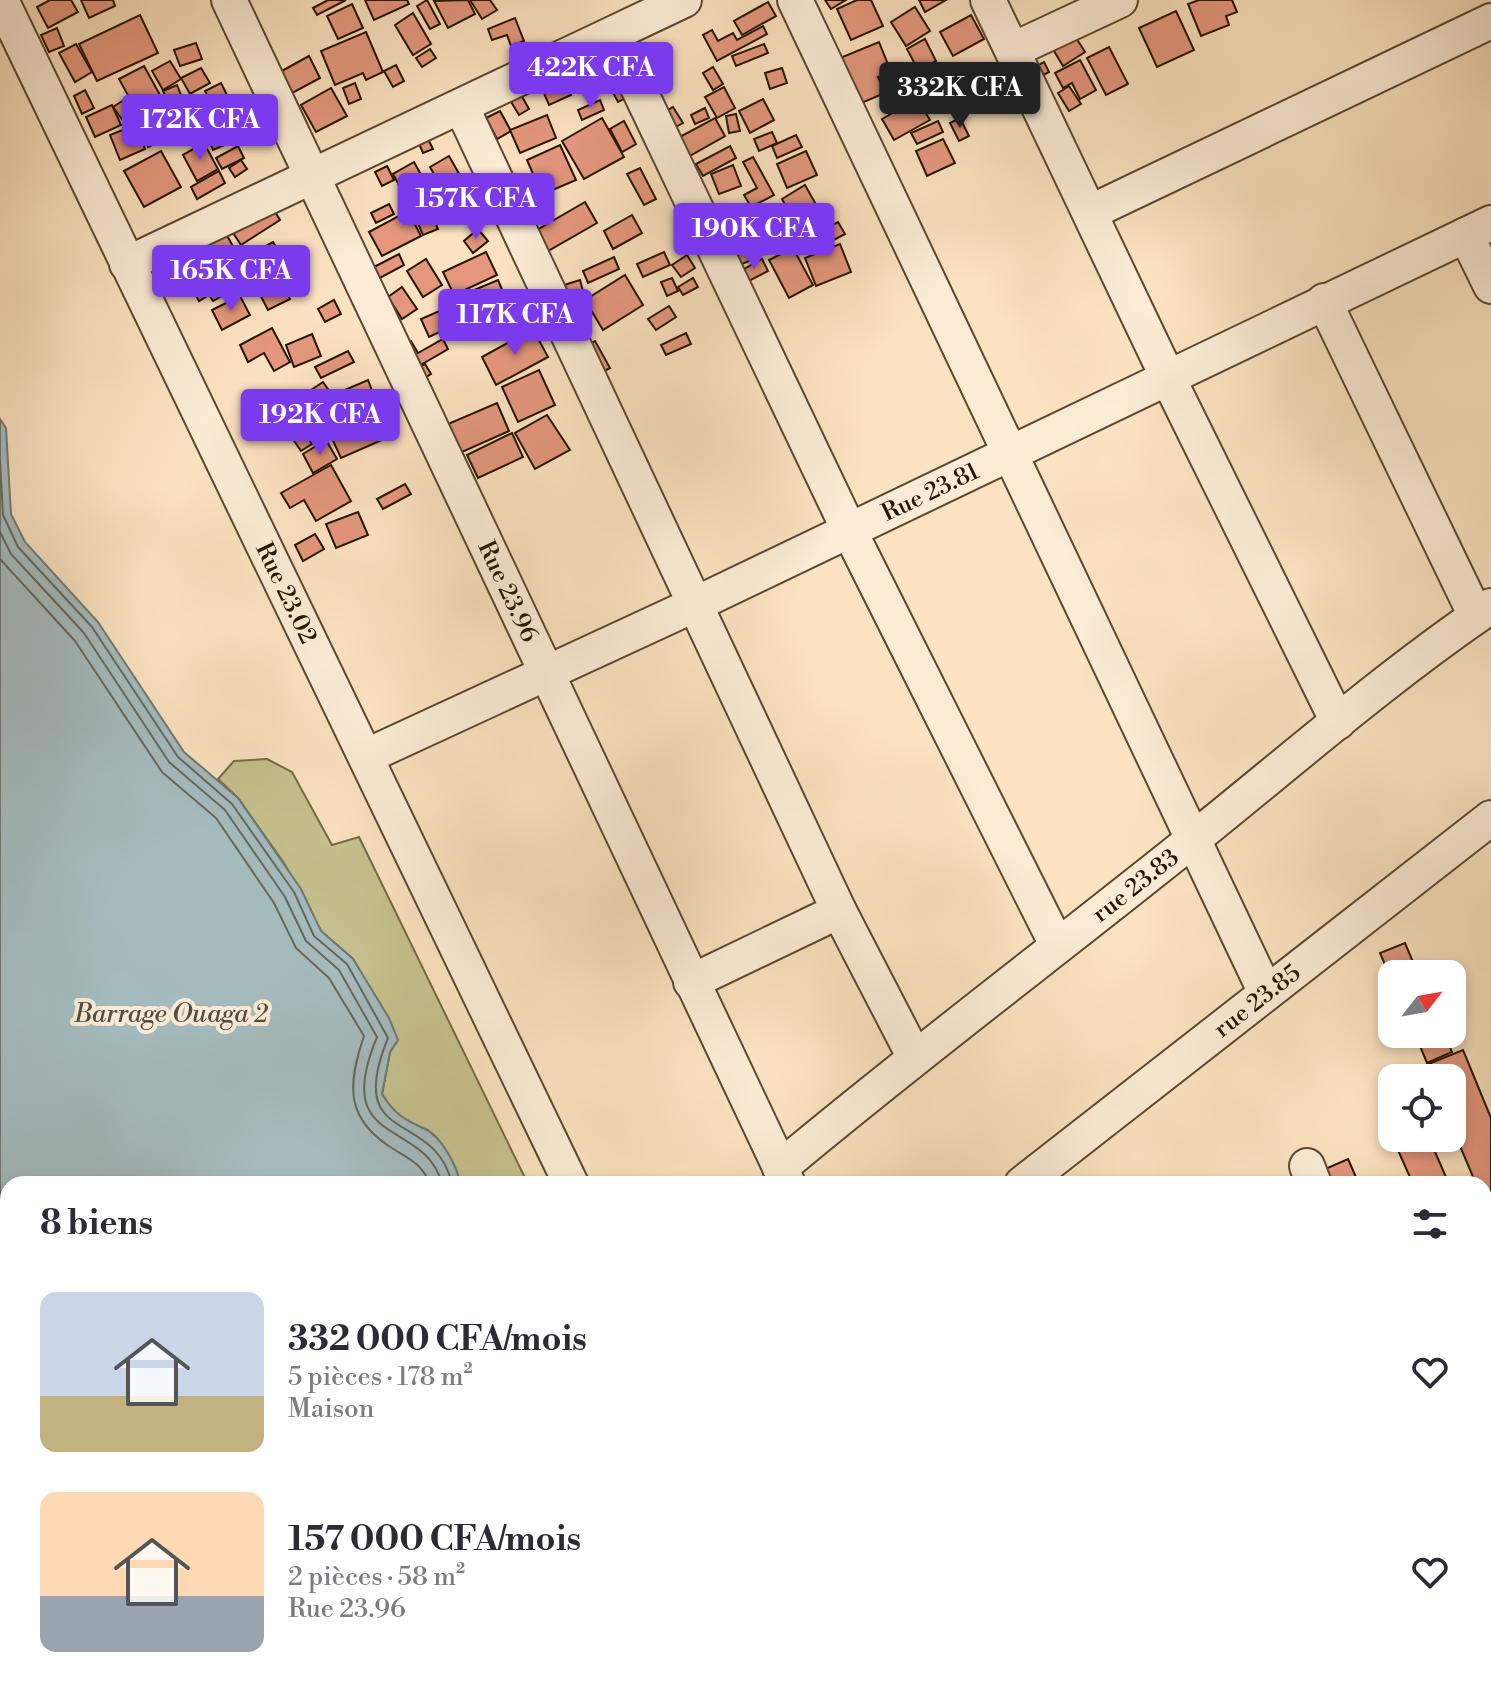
<!DOCTYPE html>
<html lang="fr">
<meta charset="utf-8">
<style>
:root{--surface:#fff;--page:#f7f7f7;--text:#2b2b33;--muted:#7c7c81;--accent:#7c3aed}
body{margin:0;font-family:"Libre Bodoni",serif;background:var(--page);color:var(--text);height:100vh;display:flex;flex-direction:column;font-size:30px;white-space:nowrap}
*{box-sizing:border-box;margin:0}
p{font-size:26px;color:var(--muted)}
.icon{flex:none;width:44px;height:44px;fill:none;stroke:currentColor;stroke-width:2;stroke-linecap:round;stroke-linejoin:round}
.map{position:relative;flex:1;overflow:hidden}
.details{position:absolute;left:0px;top:1176px;width:1492px;height:514px;display:flex;flex-direction:column;background:var(--surface);border-radius:24px 24px 0 0;box-shadow:0 4px 12px #0003}
.details>*{flex:none}
.needle{width:52px;rotate:59deg}
.tools{position:absolute;left:1378px;top:960px;display:grid;gap:16px}
.tools a{display:grid;place-items:center;width:88px;height:88px;border-radius:16px;background:var(--surface);box-shadow:0 4px 12px #0003;font-size:40px}
.price{position:absolute;translate:-50% -68px;padding:0 18px;border-radius:8px;background:var(--accent);color:#fff;font-size:26px;line-height:52px;filter:drop-shadow(0 2px 4px #0008)}
.price::after{content:'';position:absolute;left:50%;top:48px;width:24px;height:18px;margin-left:-12px;background:inherit;clip-path:polygon(0 0,100% 0,50% 100%)}
.price.active{background:#222;color:#fff}
ul{padding:0;list-style:none}
li{display:flex;align-items:center;gap:24px;height:200px;padding:0 40px}
li span{display:grid;place-items:center;flex:none;width:224px;height:160px;border-radius:16px;color:#555}
li>.icon{margin-inline-start:auto}
span .icon{width:96px;height:96px;fill:#fffc;stroke-width:1}
li b{font-size:34px}
h2{display:flex;justify-content:space-between;align-items:center;height:96px;padding:0 40px;font-size:34px}
.map>svg:first-child{display:block}
.green{fill:#c5c18e;stroke:#766a47;stroke-width:2}
.water{fill:#a4bbbe;stroke:#727872;stroke-width:2}
.lines{fill:none;stroke-linecap:round;stroke-linejoin:round}
.shore{stroke:#65685f;stroke-width:2}
.building{fill:#e4977d;stroke:#261400;stroke-width:2}
.minor-casing{stroke:#5b4830;stroke-width:38}
.minor{stroke:#fcecd6;stroke-width:34}
.labels{text-anchor:middle;stroke-width:8;stroke-linejoin:round;paint-order:stroke}
.street-label{font-size:24px;fill:#261400;stroke:#fcecd6}
.water-label{font-size:26px;font-style:italic;fill:#524e42;stroke:#fcecd6}
</style>
<div class="map">
<svg width="1491" height="1689" viewBox="0 0 1491 1689">
<rect width="100%" height="100%" fill="#fbe2c0"/>
<filter id="stains"><feTurbulence type="fractalNoise" baseFrequency=".0025" numOctaves="4"/><feColorMatrix values="0 0 0 0 .2 0 0 0 0 .09 0 0 0 0 .02 0 0 0 .5 -.17"/></filter>
<radialGradient id="worn" r=".72"><stop offset=".6" stop-color="#630" stop-opacity="0"/><stop offset="1" stop-color="#630" stop-opacity=".3"/></radialGradient>
<g class="green">
<path d="M267,759L292,772L332,845L359,837L528,1184H460L428,1130C406,1124 394,1114 382,1094L390,1052L398,1040L353,959L321,931L284,863L238,798L218,779L234,761Z"/>
<path d="M665,1682H763L766,1689H667Z"/>
<path d="M851,1682H929L932,1689H854Z"/>
</g>
<path class="water" d="M0,419L6,428L11,514L25,542L98,622L184,752L238,798L301,889L321,931L353,959L389,1018L398,1040L390,1052L382,1094C394,1114 405,1120 425,1129C442,1137 456,1165 460,1182L8,1184V1682H665L667,1689H0Z"/>
<g class="lines">
<g class="shore">
<path d="M0,461L3,515L18,547L92,627L178,757L232,804L294,892L314,936L347,964L388,1038C343,1148 435,1108 452,1184"/>
<path d="M0,532L11,554L84,633L169,762L225,810L285,897L306,941L339,970L377,1037C330,1150 425,1117 442,1184"/>
<path d="M0,559L75,641L162,772L216,818L274,903L296,948L329,978L364,1036C347,1086 345,1120 395,1150C409,1159 424,1165 429,1184"/>
</g>
</g>
<g class="building">
<path d="M50,0H71L78,12L48,28L37,7Z"/>
<path d="M81,0H113L115,6L89,18Z"/>
<path d="M328,0H346L317,15L313,8Z"/>
<path d="M365,0H407L409,4L374,20Z"/>
<path d="M427,0L440,24L430,29L417,6Z"/>
<path d="M468,0L475,14L448,28L434,1Z"/>
<path d="M470,0H490L497,10L482,19Z"/>
<path d="M825,0H846L831,9Z"/>
<path d="M857,0H871L883,26L851,40L837,9Z"/>
<path d="M919,0H946L925,12Z"/>
<path d="M1199,0H1232L1237,12L1226,16L1229,25L1201,36L1188,4Z"/>
<path d="M768,2L776,16L742,35L734,21Z"/>
<path d="M352,4L363,28L338,39L327,16Z"/>
<path d="M915,7L930,31L906,46L891,22Z"/>
<path d="M1176,11L1194,50L1157,67L1139,28Z"/>
<path d="M413,13L431,44L413,55L395,25Z"/>
<path d="M140,15L158,53L97,81L79,44Z"/>
<path d="M971,15L984,39L953,56L940,32Z"/>
<path d="M515,18L524,41L511,46L507,35L492,40L488,29Z"/>
<path d="M763,26L767,34L717,61L703,35L712,30L718,41L733,33L737,40Z"/>
<path d="M57,28L64,46L49,52L41,35Z"/>
<path d="M366,32L383,72L366,80L363,73L335,85L321,51Z"/>
<path d="M1073,33L1085,52L1063,66L1051,46Z"/>
<path d="M925,39L936,61L918,70L907,49Z"/>
<path d="M879,42L891,72L878,77L885,93L859,104L840,58Z"/>
<path d="M196,43L202,59L180,66L174,50Z"/>
<path d="M76,44L92,72L75,82L59,53Z"/>
<path d="M764,44L768,53L736,66L732,56Z"/>
<path d="M1109,47L1128,84L1106,95L1087,58Z"/>
<path d="M430,49L436,58L422,67L416,58Z"/>
<path d="M309,56L320,78L283,98L271,77Z"/>
<path d="M1080,60L1096,90L1080,99L1072,83L1063,88L1055,73Z"/>
<path d="M170,61L181,79L163,90L152,71Z"/>
<path d="M1044,62L1049,72L1036,79L1031,69Z"/>
<path d="M396,65L404,81L393,87L384,71Z"/>
<path d="M144,66L165,104L140,117L119,79Z"/>
<path d="M713,67L723,84L713,90L703,73Z"/>
<path d="M201,68L210,83L190,94L181,78Z"/>
<path d="M782,68L787,83L770,89L765,73Z"/>
<path d="M943,68L957,97L934,109L919,80Z"/>
<path d="M619,80L627,97L618,102L609,85Z"/>
<path d="M564,81L571,95L549,105L543,91Z"/>
<path d="M221,83L231,103L214,111L205,91Z"/>
<path d="M355,83L361,99L349,104L343,88Z"/>
<path d="M177,85L181,95L168,101L163,91Z"/>
<path d="M1069,86L1081,104L1069,111L1058,93Z"/>
<path d="M724,87L735,108L717,118L705,97Z"/>
<path d="M331,88L347,116L316,132L301,105Z"/>
<path d="M85,90L94,108L82,114L74,96Z"/>
<path d="M520,93L529,109L519,115L510,100Z"/>
<path d="M127,98L137,112L124,122L113,107Z"/>
<path d="M763,99L774,120L750,133L739,111Z"/>
<path d="M917,99L930,120L894,140L882,119Z"/>
<path d="M600,100L604,110L582,120L578,110Z"/>
<path d="M112,105L121,125L95,137L86,117Z"/>
<path d="M177,105L190,131L166,143L153,117Z"/>
<path d="M673,107L683,123L674,128L665,112Z"/>
<path d="M705,108L709,118L695,124L691,115Z"/>
<path d="M500,111L511,131L497,139L486,118Z"/>
<path d="M736,114L740,131L729,133L726,116Z"/>
<path d="M547,115L556,138L520,153L510,130Z"/>
<path d="M602,118L624,157L584,179L562,141Z"/>
<path d="M715,118L725,136L686,158L676,139Z"/>
<path d="M960,118L969,136L959,141L950,123Z"/>
<path d="M217,119L227,144L213,150L203,125Z"/>
<path d="M146,121L157,143L148,147L137,125Z"/>
<path d="M624,121L636,144L622,152L610,129Z"/>
<path d="M938,121L943,132L917,144L911,133Z"/>
<path d="M135,125L145,149L120,160L110,135Z"/>
<path d="M772,132L777,143L759,151L754,139Z"/>
<path d="M426,135L433,149L423,153L417,139Z"/>
<path d="M796,135L802,147L777,158L772,146Z"/>
<path d="M943,139L955,163L927,176L916,151Z"/>
<path d="M204,143L218,169L197,181L183,155Z"/>
<path d="M560,145L576,180L534,198L529,187L537,183L527,160Z"/>
<path d="M238,146L244,158L222,169L216,158Z"/>
<path d="M730,146L736,158L703,176L696,164Z"/>
<path d="M161,151L181,187L144,207L124,171Z"/>
<path d="M806,151L817,175L787,188L777,164Z"/>
<path d="M449,156L462,179L443,190L430,167Z"/>
<path d="M753,157L774,195L751,207L744,195L757,188L743,162Z"/>
<path d="M241,160L247,169L235,177L229,168Z"/>
<path d="M414,162L429,189L418,195L412,183L401,189L393,174Z"/>
<path d="M733,165L741,186L719,194L711,174Z"/>
<path d="M387,166L394,180L382,186L375,172Z"/>
<path d="M640,168L656,199L644,205L627,174Z"/>
<path d="M219,171L225,183L197,199L191,187Z"/>
<path d="M805,185L818,208L794,221L782,199Z"/>
<path d="M456,188L467,209L447,220L435,200Z"/>
<path d="M267,199L280,220L241,245L231,230Z"/>
<path d="M585,202L597,223L548,251L537,230Z"/>
<path d="M389,204L394,214L376,223L371,213Z"/>
<path d="M428,206L438,229L423,235L413,212Z"/>
<path d="M408,211L421,236L382,256L369,232Z"/>
<path d="M632,215L642,233L613,249L604,231Z"/>
<path d="M838,222L845,234L809,253L802,241Z"/>
<path d="M478,229L488,241L473,253L464,241Z"/>
<path d="M224,230L235,250L197,271L186,251Z"/>
<path d="M273,242L286,264L254,282L242,259Z"/>
<path d="M840,244L851,272L816,286L805,258Z"/>
<path d="M755,246L759,257L737,266L733,256Z"/>
<path d="M793,248L813,285L789,298L769,260Z"/>
<path d="M486,252L497,275L454,295L443,272Z"/>
<path d="M664,252L670,265L643,277L637,264Z"/>
<path d="M399,254L404,265L378,279L372,268Z"/>
<path d="M687,255L695,268L681,277L672,265Z"/>
<path d="M614,257L619,269L588,283L583,271Z"/>
<path d="M426,259L442,285L423,297L407,271Z"/>
<path d="M762,259L768,271L745,283L739,272Z"/>
<path d="M236,260L247,282L213,301L209,295L199,301L190,285Z"/>
<path d="M277,275L290,299L268,310L256,287Z"/>
<path d="M625,275L643,305L603,330L585,300Z"/>
<path d="M672,278L678,291L667,296L661,282Z"/>
<path d="M693,278L698,287L683,295L678,287Z"/>
<path d="M498,280L503,292L480,302L474,290Z"/>
<path d="M580,280L583,291L565,297L561,286Z"/>
<path d="M402,287L417,309L402,319L388,297Z"/>
<path d="M240,296L250,315L222,330L212,310Z"/>
<path d="M334,300L341,314L325,322L318,309Z"/>
<path d="M465,303L476,323L466,328L455,309Z"/>
<path d="M507,303L512,314L497,321L492,310Z"/>
<path d="M451,306L459,323L429,337L421,319Z"/>
<path d="M669,306L676,317L656,330L648,319Z"/>
<path d="M272,328L290,362L274,371L264,353L248,362L240,345Z"/>
<path d="M533,329L548,357L496,385L482,357Z"/>
<path d="M686,333L691,344L666,355L661,345Z"/>
<path d="M312,334L321,356L294,367L286,345Z"/>
<path d="M443,339L448,349L412,370L399,348L411,341L418,353Z"/>
<path d="M595,341L610,368L597,375L582,348Z"/>
<path d="M348,351L354,362L321,378L315,367Z"/>
<path d="M425,364L431,374L415,384L409,374Z"/>
<path d="M539,370L555,405L518,422L502,387Z"/>
<path d="M368,380L373,393L346,405L340,392Z"/>
<path d="M323,382L337,402L318,414L305,394Z"/>
<path d="M300,395L311,416L284,430L274,410Z"/>
<path d="M497,403L509,431L453,456L441,427Z"/>
<path d="M385,405L398,433L341,458L328,430Z"/>
<path d="M547,415L570,450L535,469L515,433Z"/>
<path d="M301,428L312,444L301,451L290,435Z"/>
<path d="M512,433L523,457L478,478L467,455Z"/>
<path d="M326,440L337,459L313,473L303,454Z"/>
<path d="M331,465L351,501L316,521L304,500L290,508L281,493Z"/>
<path d="M405,484L411,494L383,509L377,499Z"/>
<path d="M358,512L368,535L336,548L326,524Z"/>
<path d="M315,534L324,549L303,561L295,545Z"/>
<path d="M1405,943L1418,974H1392V981L1380,953Z"/>
<path d="M1415,1034H1444L1452,1052L1427,1063Z"/>
<path d="M1463,1050L1491,1118V1208L1486,1210L1484,1184H1476L1452,1127V1078H1432L1426,1065Z"/>
<path d="M1429,1138L1449,1184H1413L1393,1139Z"/>
<path d="M1348,1159L1359,1184H1321L1316,1173Z"/>
<path d="M1487,1275L1491,1284V1357L1484,1341V1276Z"/>
<path d="M1484,1479L1491,1495V1586L1484,1570Z"/>
</g>
<g class="lines">
<defs>
<g id="minor">
<path id="s1" d="M1,0L571,1184"/>
<path id="s2" d="M229,0L788,1184"/>
<path d="M795,0L1266,993"/>
<path d="M988,0L1168,378L1338,722"/>
<path d="M613,35L849,530L1057,945"/>
<path d="M1013,50L1120,0"/>
<path d="M462,108L839,911L914,1056"/>
<path d="M1091,212L1491,21"/>
<path d="M1466,235L1491,286"/>
<path d="M127,264L684,0"/>
<path d="M1324,301L1476,616"/>
<path id="s3" d="M367,756L696,604L1491,223"/>
<path d="M691,982L839,911"/>
<path d="M1307,1166L1314,1184"/>
<path id="s4" d="M780,1168C916,1054 1058,948 1196,837C1293,759 1388,676 1491,606"/>
<path id="s5" d="M1022,1184L1491,818"/>
<path d="M1484,1614L1491,1631"/>
<path d="M809,1682L812,1689"/>
<path d="M1078,1682L1081,1689"/>
<path d="M1395,1689L1409,1682"/>
</g>
</defs>
<use href="#minor" class="minor-casing"/>
<use href="#minor" class="minor"/>
</g>
<g class="labels">
<g class="street-label">
<text dy="8" stroke="none"><textPath href="#s3" startOffset="622">Rue 23.81</textPath></text>
<text dy="8" stroke="none"><textPath href="#s1" startOffset="658">Rue 23.02</textPath></text>
<text dy="8" stroke="none"><textPath href="#s2" startOffset="654">Rue 23.96</textPath></text>
<text dy="8" stroke="none"><textPath href="#s4" startOffset="454">rue 23.83</textPath></text>
<text dy="8" stroke="none"><textPath href="#s5" startOffset="298">rue 23.85</textPath></text>
</g>
<g class="water-label">
<text x="171" y="1022">Barrage Ouaga 2</text>
</g>
</g>
<rect width="100%" height="100%" filter="url(#stains)"/>
<rect width="100%" height="100%" fill="url(#worn)"/>
</svg>
<div class="tools">
<a><svg class="needle" viewBox="-14 -14 28 28"><path d="M0-13l5 13h-10z" fill="#e53935"/><path d="M0 13l5-13h-10z" fill="#7c7c81"/></svg></a>
<a><svg class="icon" aria-label="locate" viewBox="0 0 24 24"><circle cx="12" cy="12" r="6"/><path d="M12 2v4M12 18v4M2 12h4M18 12h4"/></svg></a>
</div>
<b class="price" style="left:591px;top:110px">422K CFA</b>
<b class="price active" style="left:960px;top:130px">332K CFA</b>
<b class="price" style="left:200px;top:162px">172K CFA</b>
<b class="price" style="left:476px;top:241px">157K CFA</b>
<b class="price" style="left:754px;top:271px">190K CFA</b>
<b class="price" style="left:231px;top:313px">165K CFA</b>
<b class="price" style="left:515px;top:357px">117K CFA</b>
<b class="price" style="left:320px;top:457px">192K CFA</b>
<section class="details">
<h2>8 biens<svg class="icon" aria-label="filters" viewBox="0 0 24 24"><path d="M4 7h16M4 17h16"/><circle cx="9" cy="7" r="2"/><circle cx="15" cy="17" r="2"/></svg></h2>
<ul>
<li><span style="background:linear-gradient(#c9d6e8 65%,#c2b280 0)"><svg class="icon" aria-label="home" viewBox="0 0 24 24"><path d="M3 11l9-7 9 7M6 9v11h12V9"/></svg></span><div><b>332 000 CFA/mois</b><p>5 pièces · 178 m²</p><p>Maison</p></div><svg class="icon" aria-label="heart" viewBox="0 0 24 24"><path d="M12 20l-8-8c-3-5 5-10 8-4 3-6 11-1 8 4z"/></svg></li>
<li><span style="background:linear-gradient(#ffd9b3 65%,#9aa5b1 0)"><svg class="icon" aria-label="home" viewBox="0 0 24 24"><path d="M3 11l9-7 9 7M6 9v11h12V9"/></svg></span><div><b>157 000 CFA/mois</b><p>2 pièces · 58 m²</p><p>Rue 23.96</p></div><svg class="icon" aria-label="heart" viewBox="0 0 24 24"><path d="M12 20l-8-8c-3-5 5-10 8-4 3-6 11-1 8 4z"/></svg></li>
</ul>
</section>
</div>
